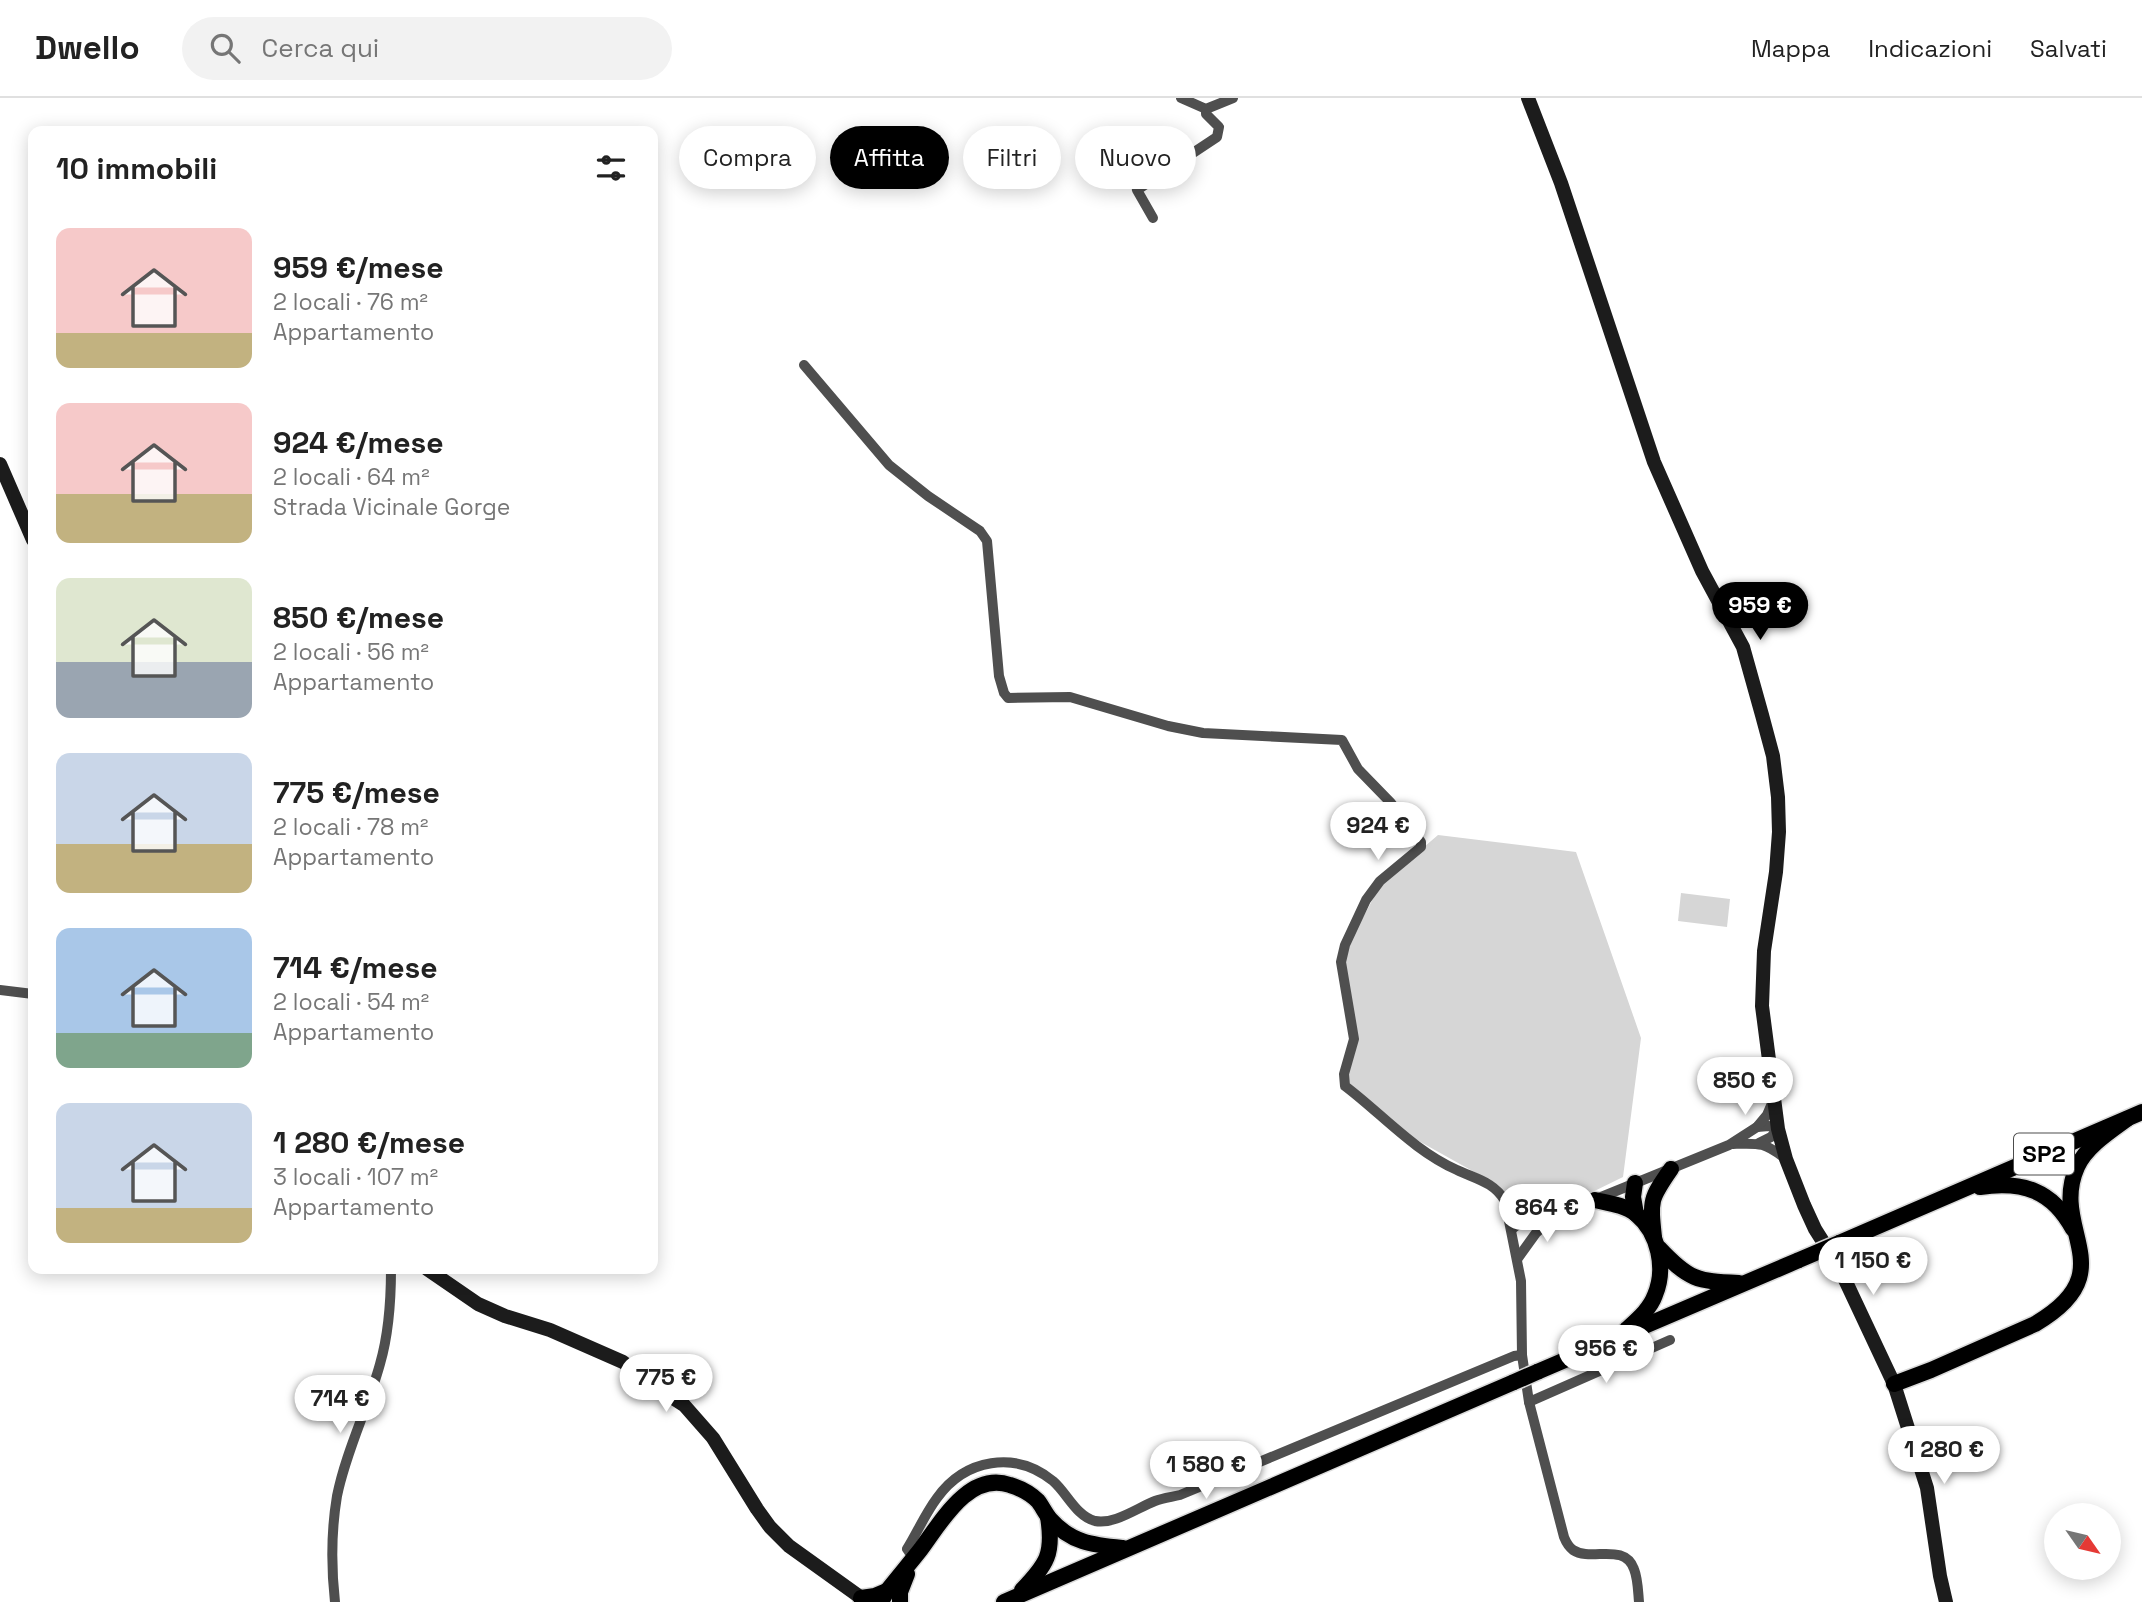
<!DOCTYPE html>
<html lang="it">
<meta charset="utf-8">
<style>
:root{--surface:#fff;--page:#f2f2f2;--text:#222;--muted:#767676;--line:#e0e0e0;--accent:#000}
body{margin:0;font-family:"Space Grotesk",sans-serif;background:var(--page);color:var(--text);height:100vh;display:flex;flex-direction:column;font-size:26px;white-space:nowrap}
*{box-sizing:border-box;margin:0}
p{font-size:23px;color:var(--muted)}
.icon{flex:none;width:38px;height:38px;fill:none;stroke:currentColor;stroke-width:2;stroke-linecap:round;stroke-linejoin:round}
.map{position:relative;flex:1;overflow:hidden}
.panel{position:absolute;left:28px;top:28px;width:630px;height:1148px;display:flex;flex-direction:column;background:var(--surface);border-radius:14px;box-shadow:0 4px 18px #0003}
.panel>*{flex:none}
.top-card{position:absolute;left:679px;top:28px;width:665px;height:63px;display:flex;gap:14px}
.needle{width:46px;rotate:124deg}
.fabs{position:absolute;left:2044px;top:1405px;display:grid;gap:14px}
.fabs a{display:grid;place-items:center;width:77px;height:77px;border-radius:50%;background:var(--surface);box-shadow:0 4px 18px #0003;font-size:35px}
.price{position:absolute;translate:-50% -60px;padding:0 16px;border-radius:24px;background:#fff;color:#222;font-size:23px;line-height:46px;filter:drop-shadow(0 2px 4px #0008)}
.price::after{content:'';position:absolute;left:50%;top:42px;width:21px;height:16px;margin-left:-10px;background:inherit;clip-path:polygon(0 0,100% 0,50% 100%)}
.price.selected{background:var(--accent);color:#fff}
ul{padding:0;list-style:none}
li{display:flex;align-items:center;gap:21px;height:175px;padding:0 28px}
li span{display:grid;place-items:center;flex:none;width:196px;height:140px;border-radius:14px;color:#555}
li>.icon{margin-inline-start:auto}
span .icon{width:84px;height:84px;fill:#fffc;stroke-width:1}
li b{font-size:30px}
h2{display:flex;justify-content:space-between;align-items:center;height:84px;padding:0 28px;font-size:30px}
.pill{padding:0 24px;border-radius:32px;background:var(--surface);box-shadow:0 4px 18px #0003;font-size:24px;line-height:63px}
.pill.selected{background:var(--accent);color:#fff}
header{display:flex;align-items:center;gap:42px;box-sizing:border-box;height:98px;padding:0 35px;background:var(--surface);border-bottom:2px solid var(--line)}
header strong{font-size:33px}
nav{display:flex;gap:38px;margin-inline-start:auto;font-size:24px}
.search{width:490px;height:63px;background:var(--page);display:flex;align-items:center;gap:18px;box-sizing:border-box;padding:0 24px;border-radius:38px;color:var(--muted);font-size:26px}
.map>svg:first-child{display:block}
.green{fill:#d6d6d6}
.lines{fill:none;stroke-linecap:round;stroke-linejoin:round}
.primary-casing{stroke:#dbdbdb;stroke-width:19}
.street{stroke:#4f4f4f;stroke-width:10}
.secondary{stroke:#1c1c1c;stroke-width:14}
.primary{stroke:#000;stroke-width:16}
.primary-bridge-casing{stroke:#dbdbdb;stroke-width:19;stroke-linecap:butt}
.primary-bridge{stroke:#000;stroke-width:16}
.labels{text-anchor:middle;stroke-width:7;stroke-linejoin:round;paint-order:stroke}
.shield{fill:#fff;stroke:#4c4c4c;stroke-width:2}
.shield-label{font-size:24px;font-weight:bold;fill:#000}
</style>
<header>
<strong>Dwello</strong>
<div class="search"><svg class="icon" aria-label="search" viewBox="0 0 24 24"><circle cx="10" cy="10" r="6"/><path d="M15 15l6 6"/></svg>Cerca qui</div>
<nav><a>Mappa</a><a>Indicazioni</a><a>Salvati</a></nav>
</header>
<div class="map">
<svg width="2142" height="1504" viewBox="0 0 2142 1504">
<rect width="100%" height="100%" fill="#fff"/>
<g class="green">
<path d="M1438,737L1576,754L1641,940L1623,1079L1570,1105L1530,1110L1504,1095L1494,1085L1408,1037L1349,987L1348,975L1358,939L1345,864L1347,849L1381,786Z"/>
<path d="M1681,795L1730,801L1727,829L1678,823Z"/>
</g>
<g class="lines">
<defs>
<g id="primary">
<path d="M1635,1085L1633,1099L1636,1116"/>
<path d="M1980,1089C2023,1083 2052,1092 2073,1131"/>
<path d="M1595,1102C1608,1105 1625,1107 1636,1116C1659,1135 1666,1171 1655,1197C1650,1211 1638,1221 1627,1231"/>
<path d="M1654,1139C1650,1102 1650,1101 1671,1071"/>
<path d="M1839,1145L2142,1014"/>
<path d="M1659,1150C1689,1182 1696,1183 1739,1185"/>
<path d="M1537,1274L1799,1162"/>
<path d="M1894,1286L1931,1272L2035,1226C2126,1173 2049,1132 2077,1069C2086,1049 2109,1034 2127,1021"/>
<path d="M1022,1492C1047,1466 1054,1456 1048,1419"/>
<path d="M861,1500L875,1498L887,1493"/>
<path d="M881,1504L887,1493C898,1479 910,1465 921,1451C941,1424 969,1373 1010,1387C1020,1390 1030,1395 1038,1403C1042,1408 1045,1415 1050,1421C1071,1445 1093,1447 1123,1450"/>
<path d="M900,1504V1494L907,1476"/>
<path d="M1004,1504L1514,1284"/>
</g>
</defs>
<use href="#primary" class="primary-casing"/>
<g class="street">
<path d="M1181,0L1206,11L1233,0"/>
<path d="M1153,120L1137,92L1217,39L1219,29L1206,16V11"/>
<path d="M804,267L889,367L928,398L980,433L987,443L999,578L1004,595L1008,600L1070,599L1168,628L1203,635L1342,642L1358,671L1391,705L1421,744V749L1380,783L1366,802L1345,847L1341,864L1354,941L1344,976L1345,988C1382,1016 1414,1053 1457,1072C1476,1081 1494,1084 1505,1103L1521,1183L1522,1257L1529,1304L1564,1439C1566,1444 1569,1449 1573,1452C1591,1464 1624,1444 1634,1471C1638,1481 1638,1493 1639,1504"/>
<path d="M0,892L33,896"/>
<path d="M1757,1029L1769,1028L1778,1031L1771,1039L1759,1045"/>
<path d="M1733,1046C1760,1045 1764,1044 1786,1061"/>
<path d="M1505,1103L1536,1118L1557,1117L1729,1047L1757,1029L1767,1017L1773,1003"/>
<path d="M1512,1131L1522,1123L1536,1118"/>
<path d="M1518,1160L1536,1135L1557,1117"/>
<path d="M1529,1304L1670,1242"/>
<path d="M914,1461L907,1451C917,1435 925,1416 937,1400C965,1361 1015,1352 1053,1383C1067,1395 1076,1418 1095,1423C1114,1427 1137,1410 1155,1403C1163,1400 1172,1399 1180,1397L1514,1258L1522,1257"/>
<path d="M335,1504C331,1468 331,1434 337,1398C346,1353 368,1310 380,1266C389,1235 391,1203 391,1171"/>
</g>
<g class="secondary">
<path d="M1528,0L1561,85L1654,364L1702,473L1743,549L1762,617L1773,658L1778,699L1779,734L1776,774L1764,853L1762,908L1778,1031L1786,1061L1804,1107L1815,1131L1839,1169L1894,1286L1927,1390L1940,1478L1946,1504"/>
<path d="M0,366L33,442"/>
<path d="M427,1171L478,1206L505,1218L550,1232L623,1264L653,1287L684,1307L713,1340L757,1411L770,1429L789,1448L867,1504"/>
</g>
<use href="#primary" class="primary"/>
<defs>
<g id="primary-bridge">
<path d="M1799,1162L1839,1145"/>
<path d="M1514,1284L1537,1274"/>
</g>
</defs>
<use href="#primary-bridge" class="primary-bridge-casing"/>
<use href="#primary-bridge" class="primary-bridge"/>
</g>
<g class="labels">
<rect class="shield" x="2014" y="1035.5" width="60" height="41" rx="5"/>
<g class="shield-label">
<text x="2044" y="1064">SP2</text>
</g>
</g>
</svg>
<div class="fabs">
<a><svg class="needle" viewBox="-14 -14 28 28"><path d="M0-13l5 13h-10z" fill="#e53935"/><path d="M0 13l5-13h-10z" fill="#767676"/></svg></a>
</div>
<b class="price selected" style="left:1760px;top:544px">959 €</b>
<b class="price" style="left:1378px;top:764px">924 €</b>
<b class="price" style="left:1745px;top:1019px">850 €</b>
<b class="price" style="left:1547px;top:1146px">864 €</b>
<b class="price" style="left:1873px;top:1199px">1 150 €</b>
<b class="price" style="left:1606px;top:1287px">956 €</b>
<b class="price" style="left:666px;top:1316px">775 €</b>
<b class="price" style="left:340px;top:1337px">714 €</b>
<b class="price" style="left:1944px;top:1388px">1 280 €</b>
<b class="price" style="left:1206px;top:1403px">1 580 €</b>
<div class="top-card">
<a class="pill">Compra</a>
<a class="pill selected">Affitta</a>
<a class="pill">Filtri</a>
<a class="pill">Nuovo</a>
</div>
<section class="panel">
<h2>10 immobili<svg class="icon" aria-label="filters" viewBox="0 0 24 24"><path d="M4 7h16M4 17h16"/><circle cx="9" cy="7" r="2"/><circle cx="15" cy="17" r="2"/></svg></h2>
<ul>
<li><span style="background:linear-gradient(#f6c9c9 75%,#c2b280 0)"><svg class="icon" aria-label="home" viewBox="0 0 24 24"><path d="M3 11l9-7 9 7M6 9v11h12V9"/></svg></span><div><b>959 €/mese</b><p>2 locali · 76 m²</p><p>Appartamento</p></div></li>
<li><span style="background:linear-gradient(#f6c9c9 65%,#c2b280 0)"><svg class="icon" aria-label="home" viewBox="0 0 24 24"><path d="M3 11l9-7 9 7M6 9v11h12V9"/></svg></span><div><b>924 €/mese</b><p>2 locali · 64 m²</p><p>Strada Vicinale Gorge</p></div></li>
<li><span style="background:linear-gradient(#dfe7d0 60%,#9aa5b1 0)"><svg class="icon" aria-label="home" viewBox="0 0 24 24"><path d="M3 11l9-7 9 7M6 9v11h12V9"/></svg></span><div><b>850 €/mese</b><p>2 locali · 56 m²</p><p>Appartamento</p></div></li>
<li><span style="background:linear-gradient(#c9d6e8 65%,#c2b280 0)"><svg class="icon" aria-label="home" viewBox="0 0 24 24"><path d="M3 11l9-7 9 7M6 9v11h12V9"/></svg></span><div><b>775 €/mese</b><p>2 locali · 78 m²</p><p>Appartamento</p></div></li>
<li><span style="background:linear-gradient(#a9c7e8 75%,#7fa58c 0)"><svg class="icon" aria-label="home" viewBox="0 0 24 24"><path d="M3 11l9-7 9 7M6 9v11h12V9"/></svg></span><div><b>714 €/mese</b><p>2 locali · 54 m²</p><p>Appartamento</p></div></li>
<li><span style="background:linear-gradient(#c9d6e8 75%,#c2b280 0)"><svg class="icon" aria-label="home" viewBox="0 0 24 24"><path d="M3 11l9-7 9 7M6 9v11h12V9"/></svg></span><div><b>1 280 €/mese</b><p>3 locali · 107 m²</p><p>Appartamento</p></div></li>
</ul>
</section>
</div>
